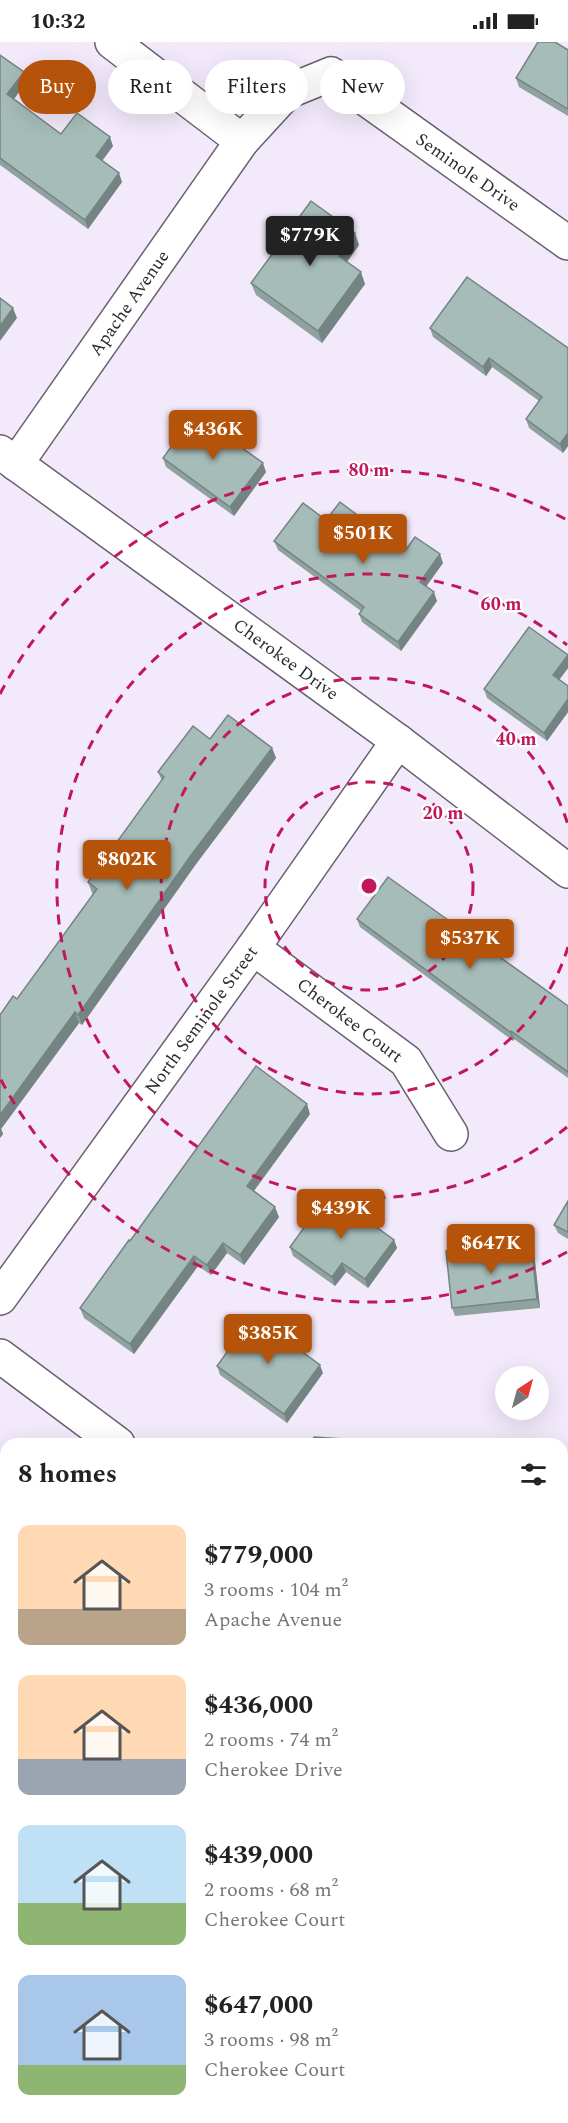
<!DOCTYPE html>
<meta charset="utf-8">
<style>
:root{--surface:#fff;--page:#f6f6f6;--text:#222;--muted:#767676;--accent:#b45309}
body{margin:0;font-family:Spectral,serif;background:var(--page);color:var(--text);height:100vh;display:flex;flex-direction:column;font-size:22px;white-space:nowrap}
*{box-sizing:border-box;margin:0}
p{font-size:20px;color:var(--muted)}
.icon{flex:none;width:33px;height:33px;fill:none;stroke:currentColor;stroke-width:2;stroke-linecap:round;stroke-linejoin:round}
.map{position:relative;flex:1;overflow:hidden}
.side{position:absolute;left:0px;top:1396px;width:568px;height:686px;display:flex;flex-direction:column;background:var(--surface);border-radius:18px 18px 0 0;box-shadow:0 6px 24px #0002}
.side>*{flex:none}
.banner{position:absolute;left:18px;top:18px;width:532px;height:54px;display:flex;gap:12px}
.needle{width:39px;rotate:36deg}
.buttons{position:absolute;left:495px;top:1324px;display:grid;gap:12px}
.buttons a{display:grid;place-items:center;width:54px;height:54px;border-radius:50%;background:var(--surface);box-shadow:0 6px 24px #0002;font-size:30px}
.price{position:absolute;translate:-50% -51px;padding:0 14px;border-radius:6px;background:var(--accent);color:#fff;font-size:20px;line-height:39px;filter:drop-shadow(0 2px 3px #0008)}
.price::after{content:'';position:absolute;left:50%;top:36px;width:18px;height:14px;margin-left:-9px;background:inherit;clip-path:polygon(0 0,100% 0,50% 100%)}
.price.active{background:#222;color:#fff}
ul{padding:0;list-style:none}
li{display:flex;align-items:center;gap:18px;height:150px;padding:0 18px}
li span{display:grid;place-items:center;flex:none;width:168px;height:120px;border-radius:12px;color:#555}
li>.icon{margin-inline-start:auto}
span .icon{width:72px;height:72px;fill:#fffc;stroke-width:1}
li b{font-size:26px}
h2{display:flex;justify-content:space-between;align-items:center;height:72px;padding:0 18px;font-size:26px}
.pill{padding:0 21px;border-radius:27px;background:var(--surface);box-shadow:0 6px 24px #0002;font-size:21px;line-height:54px}
.pill.active{background:var(--accent);color:#fff}
.status{display:flex;justify-content:space-between;align-items:center;height:42px;padding:0 30px;background:var(--surface);direction:ltr}
.status svg{height:16px;fill:currentColor}
.map>svg:first-child{display:block}
.lines{fill:none;stroke-linecap:round;stroke-linejoin:round}
.minor-casing{stroke:#68606e;stroke-width:36}
.major-casing{stroke:#d1d0d1;stroke-width:36}
.minor{stroke:#fff;stroke-width:33}
.major{stroke:#ebd3fe;stroke-width:33}
.wall{fill:#8fa29f}
.shaded-wall{fill:#748482}
.building{fill:#a6bcb9;stroke:#748482;stroke-width:1.5}
.ring{fill:none;stroke:#c2185b;stroke-width:3;stroke-dasharray:10 8}
.labels{text-anchor:middle;stroke-width:4.5;stroke-linejoin:round;paint-order:stroke}
.street-label{font-size:18px;fill:#2d2a30;stroke:#fff}
.centre{fill:#c2185b;stroke:#fff;stroke-width:3}
.ring-label{font-size:18px;text-anchor:middle;font-weight:bold;fill:#c2185b;stroke:#fff;stroke-width:4.5;stroke-linejoin:round;paint-order:stroke}
</style>
<div class="status"><b>10:32</b><svg viewBox="0 0 49 12"><path d="M0 12V9h3v3zM5 12V6h3v6zM10 12V3h3v9zM15 12V0h3v12zM26 1h20v11H26zM47 4h2v5h-2z"/></svg></div>
<div class="map">
<svg width="568" height="2081" viewBox="0 0 568 2081">
<rect width="100%" height="100%" fill="#f2e9fa"/>
<g class="lines">
<defs>
<g id="minor">
<path d="M112,0L242,99L287,50L331,32L568,201"/>
<path d="M0,410L398,699L568,829"/>
<path d="M16,422L242,99"/>
<path d="M253,906L406,1019L451,1092"/>
<path d="M0,1256L253,906L398,699"/>
<path d="M0,1314L118,1402"/>
<path d="M0,2003L6,2008"/>
<path d="M91,2076L98,2081"/>
</g>
<g id="major">
<path d="M562,1739L568,1731"/>
<path d="M315,2081L318,2076"/>
</g>
</defs>
<use href="#minor" class="minor-casing"/>
<use href="#major" class="major-casing"/>
<use href="#minor" class="minor"/>
<use href="#major" class="major"/>
</g>
<g class="wall">
<path d="M568,8V74L519,45L516,36Z"/>
<path d="M0,13L27,39L14,57L61,92L113,104L102,119L122,140L88,187L0,123Z"/>
<path d="M359,203L347,220L365,242L322,301L256,253L251,241Z"/>
<path d="M430,286L568,306V404L563,411L529,386L526,377L539,359L492,325L486,334L433,295Z"/>
<path d="M163,416L266,430L234,474L166,425Z"/>
<path d="M326,478L405,509L443,521L426,544L437,559L401,609L362,580L359,572L361,569L278,508L274,499Z"/>
<path d="M568,613V626L559,638L568,644V670L547,699L487,656L484,647Z"/>
<path d="M210,697L272,706L276,716L196,822L82,983L79,981L1,1087L3,1092L0,1096L17,957L93,852L92,851L88,840L162,739L158,730Z"/>
<path d="M357,877L568,964V1036L514,997L513,999L360,885Z"/>
<path d="M310,1072L254,1149L279,1175L244,1223L227,1211L211,1233L198,1224L134,1312L84,1276L80,1266L130,1199Z"/>
<path d="M568,1159V1197L558,1191L554,1183Z"/>
<path d="M394,1198L397,1206L368,1246L346,1230L335,1244L293,1214L290,1205Z"/>
<path d="M534,1210L540,1266L455,1274L452,1266Z"/>
<path d="M217,1324L323,1331L287,1381L220,1333Z"/>
<path d="M0,1436L6,1440V1523L0,1519Z"/>
<path d="M568,1983V2081H454Z"/>
</g>
<g class="shaded-wall">
<path d="M24,30L27,39L11,61L7,52Z"/>
<path d="M110,95L113,104L99,123L96,114Z"/>
<path d="M119,131L122,140L88,187L85,178Z"/>
<path d="M355,191L359,203L343,225L339,214Z"/>
<path d="M361,230L365,242L322,301L318,289Z"/>
<path d="M13,266L17,276L0,299V284Z"/>
<path d="M489,316L492,325L486,334L483,325Z"/>
<path d="M568,391V404L563,411L560,402Z"/>
<path d="M263,421L266,430L234,474L230,465Z"/>
<path d="M440,512L443,521L423,549L420,540Z"/>
<path d="M434,550L437,559L401,609L398,600Z"/>
<path d="M568,613V626L556,642L553,633Z"/>
<path d="M568,657V670L547,699L544,691Z"/>
<path d="M272,706L276,716L196,822L82,983L78,973L192,812Z"/>
<path d="M75,970L79,981L1,1087L3,1092L0,1096V1073Z"/>
<path d="M511,989L514,997L513,999L510,990Z"/>
<path d="M307,1062L310,1072L250,1154L247,1144Z"/>
<path d="M275,1165L279,1175L244,1223L240,1213Z"/>
<path d="M394,1198L397,1206L368,1246L365,1237Z"/>
<path d="M223,1201L227,1211L211,1233L207,1223Z"/>
<path d="M531,1201L534,1210L540,1266L537,1257Z"/>
<path d="M194,1214L198,1224L134,1312L130,1302Z"/>
<path d="M342,1221L346,1230L335,1244L332,1235Z"/>
<path d="M320,1323L323,1331L287,1381L284,1372Z"/>
<path d="M568,1467V1480L562,1488V1475Z"/>
<path d="M50,2076H61L62,2080L61,2081H47Z"/>
</g>
<g class="building">
<path d="M538,0H555L568,8V67L516,36Z"/>
<path d="M0,13L24,30L7,52L61,92L77,71L110,95L96,114L119,131L85,178L0,116Z"/>
<path d="M311,159L355,191L339,214L361,230L318,289L251,241Z"/>
<path d="M467,235L568,306V391L560,402L526,377L542,355L489,316L483,325L430,286Z"/>
<path d="M0,256L13,266L0,284Z"/>
<path d="M195,372L263,421L230,465L163,416Z"/>
<path d="M340,460L405,509L415,495L440,512L420,540L434,550L398,600L359,572L364,565L274,499L303,461L326,478Z"/>
<path d="M529,585L568,613L553,633L568,644V657L544,691L484,647Z"/>
<path d="M228,673L272,706L192,812L78,973L75,970L0,1073V973L13,954L17,957L97,847L88,840L164,735L158,730L193,684L210,697Z"/>
<path d="M388,835L568,964V1030L511,989L510,990L357,877Z"/>
<path d="M256,1024L307,1062L247,1144L275,1165L240,1213L223,1201L207,1223L194,1214L130,1302L80,1266L129,1198L130,1199Z"/>
<path d="M329,1151L394,1198L365,1237L342,1221L332,1235L290,1205Z"/>
<path d="M568,1159V1190L554,1183Z"/>
<path d="M531,1201L537,1257L452,1266L446,1209Z"/>
<path d="M253,1274L320,1323L284,1372L217,1324Z"/>
<path d="M314,1395L358,1398V1402H313Z"/>
<path d="M562,1413L568,1417V1467L562,1475Z"/>
<path d="M0,1436L6,1440V1517L0,1513Z"/>
<path d="M568,1983V2076L551,2081H454L458,2076H562V1984Z"/>
<path d="M0,2024L6,2029V2076H50L47,2081H0Z"/>
</g>
<g class="ring">
<circle cx="369" cy="844" r="104"/>
<path d="M568 905A208 208 0 1 1 568 783"/>
<path d="M567 1085A312 312 0 1 1 567 603"/>
<path d="M567 1210A416 416 0 0 1 0 1036M0 652A416 416 0 0 1 567 478"/>
</g>
<g class="labels">
<g class="street-label">
<text transform="translate(468 130) rotate(35)" y="6">Seminole Drive</text>
<text transform="translate(129 261) rotate(-55)" y="6">Apache Avenue</text>
<text transform="translate(286 617) rotate(36)" y="6">Cherokee Drive</text>
<text transform="translate(201 978) rotate(-54)" y="6">North Seminole Street</text>
<text transform="translate(350 978) rotate(37)" y="6">Cherokee Court</text>
</g>
</g>
<circle cx="369" cy="844" r="9" class="centre"/>
<g class="ring-label">
<text x="369" y="434">80 m</text>
<text x="501" y="568">60 m</text>
<text x="516" y="703">40 m</text>
<text x="443" y="777">20 m</text>
</g>
</svg>
<div class="buttons">
<a><svg class="needle" viewBox="-14 -14 28 28"><path d="M0-13l5 13h-10z" fill="#e53935"/><path d="M0 13l5-13h-10z" fill="#767676"/></svg></a>
</div>
<b class="price active" style="left:310px;top:225px">$779K</b>
<b class="price" style="left:213px;top:419px">$436K</b>
<b class="price" style="left:363px;top:523px">$501K</b>
<b class="price" style="left:127px;top:849px">$802K</b>
<b class="price" style="left:470px;top:928px">$537K</b>
<b class="price" style="left:341px;top:1198px">$439K</b>
<b class="price" style="left:491px;top:1233px">$647K</b>
<b class="price" style="left:268px;top:1323px">$385K</b>
<div class="banner">
<a class="pill active">Buy</a>
<a class="pill">Rent</a>
<a class="pill">Filters</a>
<a class="pill">New</a>
</div>
<section class="side">
<h2>8 homes<svg class="icon" aria-label="filters" viewBox="0 0 24 24"><path d="M4 7h16M4 17h16"/><circle cx="9" cy="7" r="2"/><circle cx="15" cy="17" r="2"/></svg></h2>
<ul>
<li><span style="background:linear-gradient(#ffd9b3 70%,#b9a48a 0)"><svg class="icon" aria-label="home" viewBox="0 0 24 24"><path d="M3 11l9-7 9 7M6 9v11h12V9"/></svg></span><div><b>$779,000</b><p>3 rooms · 104 m²</p><p>Apache Avenue</p></div></li>
<li><span style="background:linear-gradient(#ffd9b3 70%,#9aa5b1 0)"><svg class="icon" aria-label="home" viewBox="0 0 24 24"><path d="M3 11l9-7 9 7M6 9v11h12V9"/></svg></span><div><b>$436,000</b><p>2 rooms · 74 m²</p><p>Cherokee Drive</p></div></li>
<li><span style="background:linear-gradient(#bfe0f5 65%,#8fb573 0)"><svg class="icon" aria-label="home" viewBox="0 0 24 24"><path d="M3 11l9-7 9 7M6 9v11h12V9"/></svg></span><div><b>$439,000</b><p>2 rooms · 68 m²</p><p>Cherokee Court</p></div></li>
<li><span style="background:linear-gradient(#a9c7e8 75%,#8fb573 0)"><svg class="icon" aria-label="home" viewBox="0 0 24 24"><path d="M3 11l9-7 9 7M6 9v11h12V9"/></svg></span><div><b>$647,000</b><p>3 rooms · 98 m²</p><p>Cherokee Court</p></div></li>
</ul>
</section>
</div>
